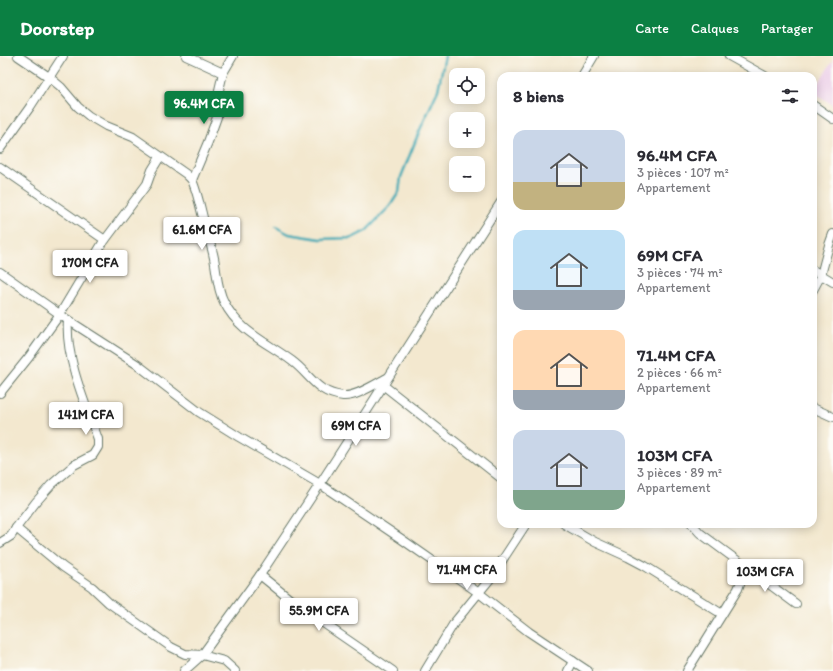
<!DOCTYPE html>
<html lang="fr">
<meta charset="utf-8">
<style>
:root{--surface:#fff;--page:#f2f2f3;--text:#2b2b33;--muted:#7c7c81;--accent:#0b8043}
body{margin:0;font-family:Itim,sans-serif;background:var(--page);color:var(--text);height:100vh;display:flex;flex-direction:column;font-size:15px;white-space:nowrap}
*{box-sizing:border-box;margin:0}
p{font-size:13px;color:var(--muted)}
.icon{flex:none;width:22px;height:22px;fill:none;stroke:currentColor;stroke-width:2;stroke-linecap:round;stroke-linejoin:round}
.map{position:relative;flex:1;overflow:hidden}
.drawer{position:absolute;left:497px;top:16px;width:320px;height:456px;display:flex;flex-direction:column;background:var(--surface);border-radius:12px;box-shadow:0 2px 10px #0003}
.drawer>*{flex:none}
.tools{position:absolute;left:449px;top:12px;display:grid;gap:8px}
.tools a{display:grid;place-items:center;width:36px;height:36px;border-radius:8px;background:var(--surface);box-shadow:0 2px 10px #0003;font-size:20px}
.price{position:absolute;translate:-50% -34px;padding:0 9px;border-radius:4px;background:#fff;color:#222;font-size:13px;line-height:26px;filter:drop-shadow(0 1px 2px #0008)}
.price::after{content:'';position:absolute;left:50%;top:24px;width:12px;height:9px;margin-left:-6px;background:inherit;clip-path:polygon(0 0,100% 0,50% 100%)}
.price.current{background:var(--accent);color:#fff}
ul{padding:0;list-style:none}
li{display:flex;align-items:center;gap:12px;height:100px;padding:0 16px}
li span{display:grid;place-items:center;flex:none;width:112px;height:80px;border-radius:12px;color:#555}
li>.icon{margin-inline-start:auto}
span .icon{width:48px;height:48px;fill:#fffc;stroke-width:1}
li b{font-size:17px}
h2{display:flex;justify-content:space-between;align-items:center;height:48px;padding:0 16px;font-size:17px}
header{display:flex;align-items:center;gap:24px;box-sizing:border-box;height:56px;padding:0 20px;background:var(--accent);color:#fff}
header strong{font-size:19px}
nav{display:flex;gap:22px;margin-inline-start:auto;font-size:14px}
.map>svg:first-child{display:block}
.built{fill:#edd1e9}
.lines{fill:none;stroke-linecap:round;stroke-linejoin:round}
.stream{stroke:#3aaab7;stroke-width:2.5}
.minor-casing{stroke:#69796a;stroke-width:10}
.minor{stroke:#fff;stroke-width:8}
</style>
<header>
<strong>Doorstep</strong>
<nav><a>Carte</a><a>Calques</a><a>Partager</a></nav>
</header>
<div class="map">
<svg width="833" height="615" viewBox="0 0 833 615">
<rect width="100%" height="100%" fill="#fdfcf7"/>
<filter id="ink" filterUnits="userSpaceOnUse"><feTurbulence type="fractalNoise" baseFrequency=".025" numOctaves="2"/><feDisplacementMap in="SourceGraphic" scale="8" xChannelSelector="R" yChannelSelector="G"/><feConvolveMatrix kernelMatrix="1 2 1 2 8 2 1 2 1" color-interpolation-filters="sRGB"/></filter>
<filter id="wash" filterUnits="userSpaceOnUse"><feTurbulence type="fractalNoise" baseFrequency=".012" numOctaves="4" result="noise"/><feDisplacementMap in="SourceGraphic" scale="16" xChannelSelector="R" yChannelSelector="G"/><feGaussianBlur stdDeviation="0.9" result="paint"/><feColorMatrix in="noise" values="0 0 0 0 0 0 0 0 0 0 0 0 0 0 0 0 0 1.4 0 .05"/><feComposite in="paint" operator="in"/></filter>
<g filter="url(#wash)">
<rect width="100%" height="100%" fill="#f3e8cf"/>
<path class="built" d="M833,4V49L813,36Z"/>
<g class="lines">
<path class="stream" d="M276,171L289,178L320,183L352,182L366,175L390,150L399,136L401,121L419,76L438,34L445,0"/>
</g>
</g>
<g filter="url(#ink)">
<g class="lines">
<defs>
<g id="minor">
<path d="M18,0L49,21L61,31L78,51L89,60L106,70L133,81L186,118L192,124C198,138 201,154 205,170C208,181 212,191 214,202C217,217 217,233 224,246C239,276 267,286 292,305C311,319 316,337 343,340C356,341 375,328 387,322"/>
<path d="M186,0L223,17L233,0"/>
<path d="M729,0L765,20"/>
<path d="M582,20L594,0"/>
<path d="M813,49L833,63"/>
<path d="M0,93L30,51L63,0"/>
<path d="M0,111L105,184"/>
<path d="M192,124L208,86L217,61L219,34L223,17"/>
<path d="M813,214L833,226"/>
<path d="M0,216L68,264L138,309L199,356L239,381L320,428L400,482L479,537L529,576L588,615"/>
<path d="M813,234L821,219L829,189L833,178"/>
<path d="M383,329L501,422"/>
<path d="M0,337L29,301L60,258L102,188L147,128L152,114L160,101"/>
<path d="M813,352L833,361"/>
<path d="M564,468L595,486L628,501L645,510L722,558"/>
<path d="M16,472L36,446L51,429L74,409L93,399L98,391V383C85,347 65,302 68,264"/>
<path d="M0,487L11,480L16,472L63,511L92,531L109,547L171,591L185,598L202,599L224,605L235,615"/>
<path d="M746,511L796,548"/>
<path d="M260,519L297,549L393,615"/>
<path d="M184,615L202,599L260,519L320,428L501,146"/>
<path d="M425,615L454,567L490,523L526,468"/>
<path d="M568,615L573,605"/>
<path d="M687,615L738,533L746,511L700,477L692,468"/>
</g>
</defs>
<use href="#minor" class="minor-casing"/>
<use href="#minor" class="minor"/>
</g>
</g>
</svg>
<div class="tools">
<a><svg class="icon" aria-label="locate" viewBox="0 0 24 24"><circle cx="12" cy="12" r="6"/><path d="M12 2v4M12 18v4M2 12h4M18 12h4"/></svg></a>
<a>+</a>
<a>−</a>
</div>
<b class="price current" style="left:204px;top:69px">96.4M CFA</b>
<b class="price" style="left:202px;top:195px">61.6M CFA</b>
<b class="price" style="left:90px;top:228px">170M CFA</b>
<b class="price" style="left:86px;top:380px">141M CFA</b>
<b class="price" style="left:356px;top:391px">69M CFA</b>
<b class="price" style="left:467px;top:535px">71.4M CFA</b>
<b class="price" style="left:765px;top:537px">103M CFA</b>
<b class="price" style="left:319px;top:576px">55.9M CFA</b>
<section class="drawer">
<h2>8 biens<svg class="icon" aria-label="filters" viewBox="0 0 24 24"><path d="M4 7h16M4 17h16"/><circle cx="9" cy="7" r="2"/><circle cx="15" cy="17" r="2"/></svg></h2>
<ul>
<li><span style="background:linear-gradient(#c9d6e8 65%,#c2b280 0)"><svg class="icon" aria-label="home" viewBox="0 0 24 24"><path d="M3 11l9-7 9 7M6 9v11h12V9"/></svg></span><div><b>96.4M CFA</b><p>3 pièces · 107 m²</p><p>Appartement</p></div></li>
<li><span style="background:linear-gradient(#bfe0f5 75%,#9aa5b1 0)"><svg class="icon" aria-label="home" viewBox="0 0 24 24"><path d="M3 11l9-7 9 7M6 9v11h12V9"/></svg></span><div><b>69M CFA</b><p>3 pièces · 74 m²</p><p>Appartement</p></div></li>
<li><span style="background:linear-gradient(#ffd9b3 75%,#9aa5b1 0)"><svg class="icon" aria-label="home" viewBox="0 0 24 24"><path d="M3 11l9-7 9 7M6 9v11h12V9"/></svg></span><div><b>71.4M CFA</b><p>2 pièces · 66 m²</p><p>Appartement</p></div></li>
<li><span style="background:linear-gradient(#c9d6e8 75%,#7fa58c 0)"><svg class="icon" aria-label="home" viewBox="0 0 24 24"><path d="M3 11l9-7 9 7M6 9v11h12V9"/></svg></span><div><b>103M CFA</b><p>3 pièces · 89 m²</p><p>Appartement</p></div></li>
</ul>
</section>
</div>
